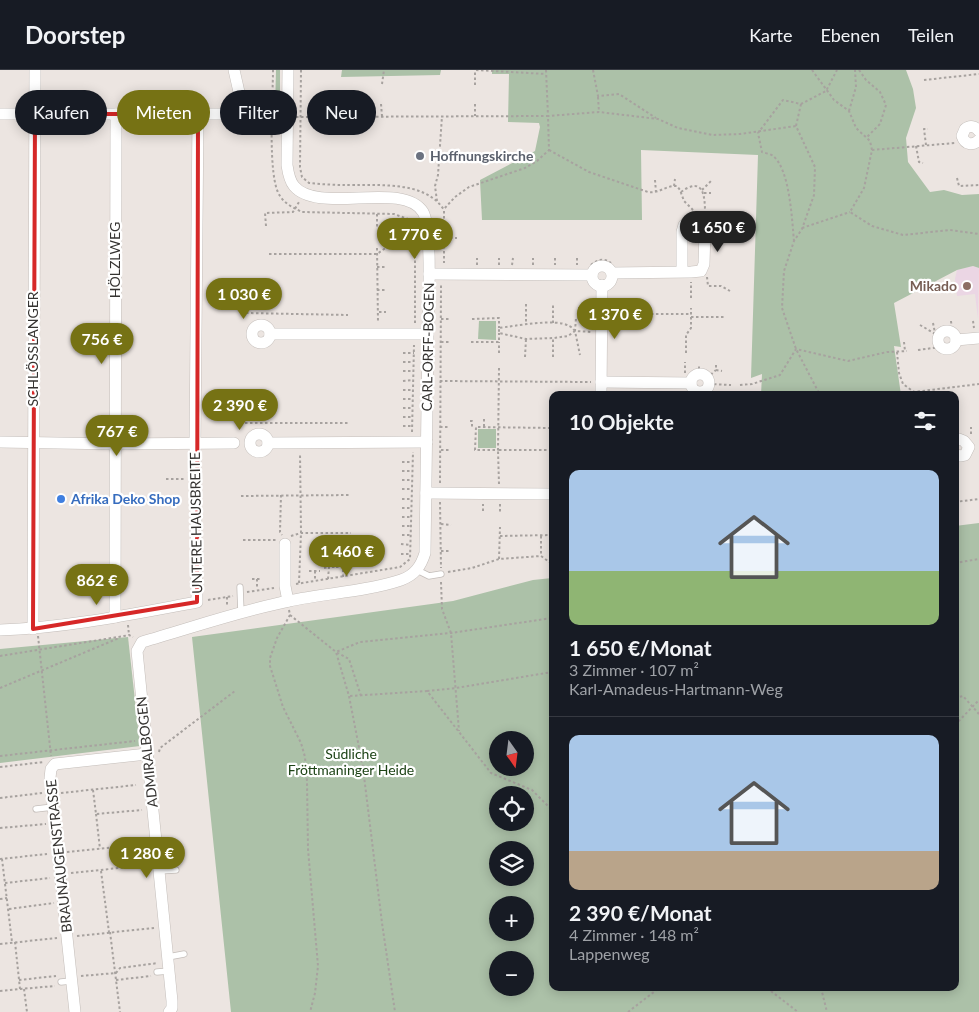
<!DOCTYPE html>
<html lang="de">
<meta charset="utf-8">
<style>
:root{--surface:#171b24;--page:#20242c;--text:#f1f3f6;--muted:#9ea1a6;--line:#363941;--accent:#767214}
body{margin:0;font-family:Lato,sans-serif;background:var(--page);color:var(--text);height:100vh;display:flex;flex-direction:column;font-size:19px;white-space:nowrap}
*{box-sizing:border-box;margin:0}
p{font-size:16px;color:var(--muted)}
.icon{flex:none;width:28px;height:28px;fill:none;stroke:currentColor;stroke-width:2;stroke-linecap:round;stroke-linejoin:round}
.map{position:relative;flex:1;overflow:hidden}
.panel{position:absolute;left:549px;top:321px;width:410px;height:600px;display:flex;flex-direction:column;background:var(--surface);border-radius:10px;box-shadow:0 2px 12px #0003}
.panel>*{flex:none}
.top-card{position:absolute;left:15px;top:20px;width:459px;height:45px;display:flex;gap:10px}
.needle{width:32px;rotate:166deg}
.buttons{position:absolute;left:489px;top:661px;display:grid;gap:10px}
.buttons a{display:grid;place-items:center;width:45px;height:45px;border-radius:50%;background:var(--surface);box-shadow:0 2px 12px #0003;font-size:25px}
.price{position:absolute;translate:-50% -42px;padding:0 11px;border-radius:18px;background:var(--accent);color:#fff;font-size:16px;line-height:32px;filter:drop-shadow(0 1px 2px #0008)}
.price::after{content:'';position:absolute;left:50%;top:30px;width:15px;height:11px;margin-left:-8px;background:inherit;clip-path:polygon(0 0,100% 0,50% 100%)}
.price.on{background:#222;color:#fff}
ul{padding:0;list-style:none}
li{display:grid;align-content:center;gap:10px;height:265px;padding:0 20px}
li+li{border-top:1px solid var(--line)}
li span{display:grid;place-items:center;height:155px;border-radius:10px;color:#555}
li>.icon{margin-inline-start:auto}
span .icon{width:90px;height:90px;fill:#fffc;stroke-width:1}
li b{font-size:21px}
h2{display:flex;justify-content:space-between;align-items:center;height:60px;padding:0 20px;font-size:21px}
.pill{padding:0 18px;border-radius:22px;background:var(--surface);box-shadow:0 2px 12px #0003;font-size:18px;line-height:45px}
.pill.on{background:var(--accent);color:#fff}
header{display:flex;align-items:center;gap:30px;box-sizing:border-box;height:70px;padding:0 25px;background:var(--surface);border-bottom:1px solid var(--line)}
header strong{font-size:24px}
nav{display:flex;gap:28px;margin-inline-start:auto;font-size:18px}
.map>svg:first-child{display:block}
.education{fill:#ebd6e4}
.green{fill:#acc1a8;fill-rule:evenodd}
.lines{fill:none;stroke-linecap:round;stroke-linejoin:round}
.lane-casing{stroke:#c4beba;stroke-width:7}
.street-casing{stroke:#c4beba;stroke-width:12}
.path{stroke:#a7a29f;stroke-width:2;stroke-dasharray:2.5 2.5;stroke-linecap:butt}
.lane{stroke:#fff;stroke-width:5.5}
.street{stroke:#fff;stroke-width:11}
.marked{fill:none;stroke:#d62828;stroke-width:4;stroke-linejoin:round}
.worship-dot{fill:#6b7280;stroke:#fff;stroke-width:2}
.education-dot{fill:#8d6e63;stroke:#fff;stroke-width:2}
.shop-dot{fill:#3f7fe0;stroke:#fff;stroke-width:2}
.labels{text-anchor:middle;stroke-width:4.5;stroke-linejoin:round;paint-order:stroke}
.worship-label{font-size:14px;font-weight:bold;fill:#5b616d;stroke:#fff;text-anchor:start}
.street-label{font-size:14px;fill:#353331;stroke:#fff}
.education-label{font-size:14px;font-weight:bold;fill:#785e54;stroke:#fff;text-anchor:end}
.shop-label{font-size:14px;font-weight:bold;fill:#366cbe;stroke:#fff;text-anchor:start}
.park-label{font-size:14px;fill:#1d4316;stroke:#fff}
</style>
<header>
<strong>Doorstep</strong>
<nav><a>Karte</a><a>Ebenen</a><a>Teilen</a></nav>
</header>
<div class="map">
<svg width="979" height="942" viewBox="0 0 979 942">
<rect width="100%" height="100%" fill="#ece5e1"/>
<path class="education" d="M973,196L979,198L978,249L975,224L957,226L955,209L957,200Z"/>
<g class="green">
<path d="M276,0H280V29L283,32V43H277L275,40Z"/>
<path d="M342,0H441L440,5L341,7Z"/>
<path d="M492,0H906L913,19L916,38L906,68L908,92L930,122L944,120L962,125L979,124V198L973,196L957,200L894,233L901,277L894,276L901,325H761L762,304L751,308L758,85L641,80L642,150H482L480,110L535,81L540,57L539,53L508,52L509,4H492Z"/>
<path d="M479,251H496V270L478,269Z"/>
<rect x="478" y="359" width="18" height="19"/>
<path d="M979,453V942H231L192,567L453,531L533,510L552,508V918H955V456ZM498,670H525V698H498ZM498,725H525V752H498ZM498,780H525V808H498ZM498,835H525V862H498ZM498,890H525V918H498Z"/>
<path d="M128,567L140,676L0,693V579Z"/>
</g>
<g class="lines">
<defs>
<g id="lane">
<path d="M417,500L429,506L441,504"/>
<path d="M240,517L241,543"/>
<path d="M36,739L53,737"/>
<path d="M159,801L176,800"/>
<path d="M168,887L184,884"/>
<path d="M157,902L169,901"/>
<path d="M61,912L71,911"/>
</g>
<g id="street">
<path d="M0,44H244L234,0"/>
<path d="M979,61C975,56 970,55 965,59L962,66C965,75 973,76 979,70"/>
<circle cx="602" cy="206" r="10"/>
<path d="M612,203L691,202L701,201L704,194L705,160V155L699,150H690L684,155L682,162V202"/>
<path d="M429,204L592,205"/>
<circle cx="261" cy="264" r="9"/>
<circle cx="947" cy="270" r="9"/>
<path d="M270,264H428"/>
<path d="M956,270L979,268"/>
<circle cx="700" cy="313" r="9"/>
<path d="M601,312L691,313"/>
<path d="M601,325L602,215"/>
<circle cx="259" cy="373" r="9"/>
<path d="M955,371L959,369L964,371L969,377L965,385L960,386L955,385"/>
<path d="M0,372L115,374L234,373"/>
<path d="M268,373L427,372"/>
<path d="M426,423L552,424"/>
<path d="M285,474V516L288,531"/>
<path d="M115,547L116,44"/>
<path d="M33,559L35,0"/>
<path d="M0,560C66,558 132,544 197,532L195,373L198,44"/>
<path d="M75,942L50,708L51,699L55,694L147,684"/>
<path d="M169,942L172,938V931L137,581L142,572C191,558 239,541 289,531C325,523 365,522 401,510C415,505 421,496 425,483C426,410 427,337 428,263C428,240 433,159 423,142C403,110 318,145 294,116C289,110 288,102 287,95L288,0"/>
</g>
</defs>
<use href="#lane" class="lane-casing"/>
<use href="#street" class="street-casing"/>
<g class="path">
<path d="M273,0C273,26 267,108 280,126C285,134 294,138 302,142L394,144L408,149L415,161V255"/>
<path d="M301,0L300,97L302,107L309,113C320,114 332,115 343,115C373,116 425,109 444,140V193"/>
<path d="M476,0L546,4"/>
<path d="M546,0L548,46L599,42L658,49L678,58L712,65L740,64L796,56"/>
<path d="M593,0L598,26L619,24L656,48"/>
<path d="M812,0L834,30L849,41L856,58L870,71L872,80L864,118L850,142L872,156L903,165L950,160L979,164"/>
<path d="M859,0L866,10L880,22L886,35L880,54L866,68"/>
<path d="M924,10L979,4"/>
<path d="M382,14L384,0"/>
<path d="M475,15V0"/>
<path d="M598,27L599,42"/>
<path d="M381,34L382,46"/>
<path d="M475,34V46"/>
<path d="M801,34L796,56L815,97L814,125L802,159L794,171L784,201L782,238L796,279L820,325"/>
<path d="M849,41L856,17L855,0"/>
<path d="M254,45L279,46"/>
<path d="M296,47L548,46L549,80L537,91L525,98L469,117L455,127L444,139"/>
<path d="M250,58L277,59"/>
<path d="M926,75L924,59H928"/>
<path d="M916,76L919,92L923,93"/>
<path d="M549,80L589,102L648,122C659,124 666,115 677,116L680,120L684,131L693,140"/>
<path d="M872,80L955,73"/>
<path d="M957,108L959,116L979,115"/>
<path d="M655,110L656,122"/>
<path d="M674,116L675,109"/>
<path d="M702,120L711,111"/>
<path d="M681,122C703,106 705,125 705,143"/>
<path d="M704,123H711"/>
<path d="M437,131L435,116L438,105L442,46"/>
<path d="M377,144V159"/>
<path d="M266,156L265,143L293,142L299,132"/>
<path d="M802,158L850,142"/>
<path d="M445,168H457"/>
<path d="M794,171C792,151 790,99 773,86C771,84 765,83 762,82L758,63L783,30L801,34L826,21L837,0"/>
<path d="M377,178L378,253"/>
<path d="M269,184H377L387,177"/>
<path d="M555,188V195"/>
<path d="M577,188V195"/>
<path d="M477,195V188"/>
<path d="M499,195V188"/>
<path d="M512,195L513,188"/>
<path d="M533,195V188"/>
<path d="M591,195C598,189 604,188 611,193"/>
<path d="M377,197H387"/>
<path d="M707,207L708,216H721L730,221"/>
<path d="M377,220H387"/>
<path d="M691,228V212"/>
<path d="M526,234V254"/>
<path d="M579,237V248H576L575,261L580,285"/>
<path d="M379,242H386"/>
<path d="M246,243L348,245"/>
<path d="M691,247H725"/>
<path d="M441,249H451"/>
<path d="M472,249L499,248V258"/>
<path d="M951,251L952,261"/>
<path d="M973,251L974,258"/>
<path d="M553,253V234"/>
<path d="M933,253L935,263"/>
<path d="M611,254L634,255L635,244H691"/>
<path d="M920,255L939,266"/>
<path d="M575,261C573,259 572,257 569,256C557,248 514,256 499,258V263L526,269L554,268L568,266L575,261L592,262"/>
<path d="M441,272H451"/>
<path d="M471,272H499V263"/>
<path d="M904,272L905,281"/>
<path d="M918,280L940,277"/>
<path d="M897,282L899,303L903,314L914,322L979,314"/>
<path d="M403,283H414"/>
<path d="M499,283V272"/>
<path d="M686,283V265L691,258V238"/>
<path d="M525,287L526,269"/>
<path d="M553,287V268"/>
<path d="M403,292H413"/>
<path d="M716,295V300L722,301"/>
<path d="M499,298L498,380H475L476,357L552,358"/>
<path d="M403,301H413"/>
<path d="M685,303V292"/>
<path d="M699,304V295"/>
<path d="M707,308L716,300"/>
<path d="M403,311L413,310"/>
<path d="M440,311L591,312"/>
<path d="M709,314L731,315"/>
<path d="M740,315L752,314L780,305L796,279L848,291L887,282L907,281"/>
<path d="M403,320H413"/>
<path d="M706,320L711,325"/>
<path d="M403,329H413"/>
<path d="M403,338H413"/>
<path d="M403,347H413"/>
<path d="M484,349V357"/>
<path d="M470,351H472V357"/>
<path d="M245,353H348"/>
<path d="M403,356H412"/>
<path d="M440,357H449"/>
<path d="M412,362L414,275"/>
<path d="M971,364V357"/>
<path d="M441,380H449"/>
<path d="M402,392H412"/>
<path d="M402,401H412"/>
<path d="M166,409H186"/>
<path d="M402,410H412"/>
<path d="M440,413L441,215"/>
<path d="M499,414L498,380H552"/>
<path d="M402,419H412"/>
<path d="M281,425L280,462L282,465"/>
<path d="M241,426L350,425"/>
<path d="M402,429H412"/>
<path d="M440,432L441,498"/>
<path d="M955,432L979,429"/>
<path d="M500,434V442"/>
<path d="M402,438H412"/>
<path d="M483,441V434"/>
<path d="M402,447H411"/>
<path d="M441,454L451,455"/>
<path d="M402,456H411"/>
<path d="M402,465H411"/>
<path d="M291,466L301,463H351"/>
<path d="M500,466L552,465"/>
<path d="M541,466V486"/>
<path d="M243,470H277"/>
<path d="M401,474L411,475"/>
<path d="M441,481H451"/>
<path d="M401,484H410"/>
<path d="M499,489L500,457"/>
<path d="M955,493L979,489"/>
<path d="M336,497H350"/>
<path d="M324,498L329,497"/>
<path d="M309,501H320"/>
<path d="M315,501V511"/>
<path d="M448,502L472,498L499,489L541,486L552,494"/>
<path d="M343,507V497"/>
<path d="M252,509H262"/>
<path d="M257,509V519"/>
<path d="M328,509L329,497H335"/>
<path d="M441,512L442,539L451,563L459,661"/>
<path d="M299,513L301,463L300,383"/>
<path d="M296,514L400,497L410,489L413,382"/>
<path d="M247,522L274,518"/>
<path d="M227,527V537"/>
<path d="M208,530L233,526"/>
<path d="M289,540L290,545L277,568L270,588V596L283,637L301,673L305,687L307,711L308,779L318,896L315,923L310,942"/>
<path d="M290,545L336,582L349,626L363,698L382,853L395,942"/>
<path d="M128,555L129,565"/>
<path d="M38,566L51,686"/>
<path d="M0,586L124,566L129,565L133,567"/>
<path d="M0,618L119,568"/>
<path d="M427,621L456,618L552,602"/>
<path d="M350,626L427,621L491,703L532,720L552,740"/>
<path d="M361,626L349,589L336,582L360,572L451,563L552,548"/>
<path d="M955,628L963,626L979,644"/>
<path d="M955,655L979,630"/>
<path d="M159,682L160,678L235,621"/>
<path d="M0,686L135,671"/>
<path d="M0,697L44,692"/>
<path d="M93,720L96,744L142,740"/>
<path d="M61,723L136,715"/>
<path d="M0,728L42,723"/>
<path d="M96,744L100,779"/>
<path d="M0,758L46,754"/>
<path d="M67,782L147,774"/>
<path d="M0,789L47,784"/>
<path d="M2,789L12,872"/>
<path d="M101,801L109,862"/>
<path d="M71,803L148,795"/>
<path d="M5,813L50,808"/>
<path d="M0,829L7,828"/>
<path d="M9,839L54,833"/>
<path d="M110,862L120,942"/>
<path d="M77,866L154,858"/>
<path d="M0,874L57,868"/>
<path d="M81,906L116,903L120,898L158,893"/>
<path d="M19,910L56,906"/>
<path d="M116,910L151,906"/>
<path d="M767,918L798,942"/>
<path d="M821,918L827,942"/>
<path d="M20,919L55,916"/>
<path d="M24,919L27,942"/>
<path d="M0,921L20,919L15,872"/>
<path d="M628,942L659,918"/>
</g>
<use href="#lane" class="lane"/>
<use href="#street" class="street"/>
</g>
<path class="marked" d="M35,44H198L197,532L33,559Z"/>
<circle class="worship-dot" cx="420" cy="86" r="5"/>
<circle class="education-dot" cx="967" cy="216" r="5"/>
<circle class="shop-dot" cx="61" cy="429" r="5"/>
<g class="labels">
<g class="worship-label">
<text x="430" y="91">Hoffnungskirche</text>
</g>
<g class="street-label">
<text transform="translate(115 190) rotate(-90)" y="5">HÖLZLWEG</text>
<text transform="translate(428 277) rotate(-89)" y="5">CARL-ORFF-BOGEN</text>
<text transform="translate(33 279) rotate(-90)" y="5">SCHLÖSSLANGER</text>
<text transform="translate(196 453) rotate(-91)" y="5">UNTERE HAUSBREITE</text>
<text transform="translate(147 682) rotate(-96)" y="5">ADMIRALBOGEN</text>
<text transform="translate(59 786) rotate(-96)" y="5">BRAUNAUGENSTRASSE</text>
</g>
<g class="education-label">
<text x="957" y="221">Mikado</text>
</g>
<g class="shop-label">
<text x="71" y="434">Afrika Deko Shop</text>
</g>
<g class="park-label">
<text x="351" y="689">Südliche<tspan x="351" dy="16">Fröttmaninger Heide</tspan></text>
</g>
</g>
</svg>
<div class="buttons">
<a><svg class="needle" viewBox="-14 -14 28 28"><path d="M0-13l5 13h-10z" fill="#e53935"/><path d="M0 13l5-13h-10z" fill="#9ea1a6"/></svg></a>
<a><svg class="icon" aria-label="locate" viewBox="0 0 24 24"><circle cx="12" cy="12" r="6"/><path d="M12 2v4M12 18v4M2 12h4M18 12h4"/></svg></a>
<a><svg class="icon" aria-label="layers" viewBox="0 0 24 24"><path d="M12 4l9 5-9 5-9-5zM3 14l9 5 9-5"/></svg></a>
<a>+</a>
<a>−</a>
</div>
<b class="price on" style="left:718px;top:183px">1 650 €</b>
<b class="price" style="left:415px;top:190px">1 770 €</b>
<b class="price" style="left:244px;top:250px">1 030 €</b>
<b class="price" style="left:615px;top:270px">1 370 €</b>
<b class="price" style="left:102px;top:295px">756 €</b>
<b class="price" style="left:240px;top:361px">2 390 €</b>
<b class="price" style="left:117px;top:387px">767 €</b>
<b class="price" style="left:347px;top:507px">1 460 €</b>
<b class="price" style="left:97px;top:536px">862 €</b>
<b class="price" style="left:147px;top:809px">1 280 €</b>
<div class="top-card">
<a class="pill">Kaufen</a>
<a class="pill on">Mieten</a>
<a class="pill">Filter</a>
<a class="pill">Neu</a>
</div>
<section class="panel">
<h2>10 Objekte<svg class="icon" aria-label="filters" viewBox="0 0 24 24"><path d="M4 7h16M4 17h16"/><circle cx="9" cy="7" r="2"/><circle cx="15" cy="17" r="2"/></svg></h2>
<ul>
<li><span style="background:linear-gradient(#a9c7e8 65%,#8fb573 0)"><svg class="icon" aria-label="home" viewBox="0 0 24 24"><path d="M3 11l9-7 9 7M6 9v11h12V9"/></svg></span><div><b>1 650 €/Monat</b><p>3 Zimmer · 107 m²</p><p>Karl-Amadeus-Hartmann-Weg</p></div></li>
<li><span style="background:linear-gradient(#a9c7e8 75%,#b9a48a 0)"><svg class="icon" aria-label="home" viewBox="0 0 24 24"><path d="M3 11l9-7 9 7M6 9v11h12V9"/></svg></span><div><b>2 390 €/Monat</b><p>4 Zimmer · 148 m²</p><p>Lappenweg</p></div></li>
</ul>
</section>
</div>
